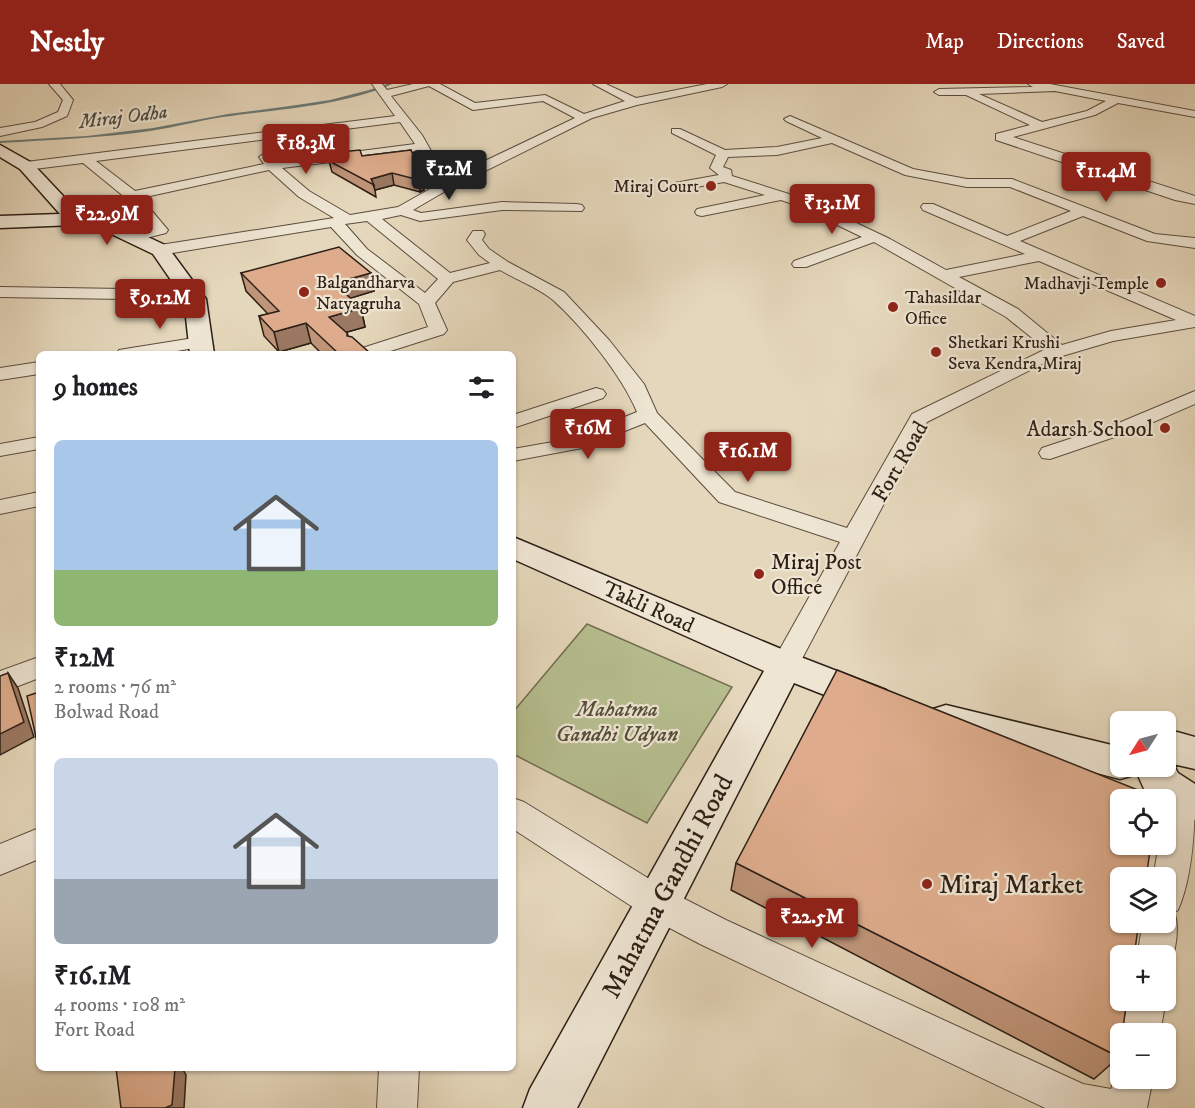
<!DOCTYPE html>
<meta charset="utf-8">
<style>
:root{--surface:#fff;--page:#f2f2f2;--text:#202124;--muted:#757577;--accent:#8f2418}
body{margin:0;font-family:"IM FELL DW Pica",serif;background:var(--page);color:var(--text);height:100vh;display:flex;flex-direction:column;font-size:22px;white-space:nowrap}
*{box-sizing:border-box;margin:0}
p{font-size:20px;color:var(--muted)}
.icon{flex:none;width:33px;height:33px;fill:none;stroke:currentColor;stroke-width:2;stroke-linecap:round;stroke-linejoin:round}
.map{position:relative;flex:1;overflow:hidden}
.sheet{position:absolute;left:36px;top:267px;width:480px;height:720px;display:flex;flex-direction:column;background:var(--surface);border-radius:9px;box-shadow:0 2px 4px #0004}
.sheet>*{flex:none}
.needle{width:39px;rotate:234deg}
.controls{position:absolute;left:1110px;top:627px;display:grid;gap:12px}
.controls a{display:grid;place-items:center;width:66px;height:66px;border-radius:9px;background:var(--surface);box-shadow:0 2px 4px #0004;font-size:30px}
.price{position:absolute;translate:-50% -51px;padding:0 14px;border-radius:6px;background:var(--accent);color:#fff;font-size:20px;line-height:39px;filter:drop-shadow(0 2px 3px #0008)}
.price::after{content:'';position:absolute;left:50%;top:36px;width:18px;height:14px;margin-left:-9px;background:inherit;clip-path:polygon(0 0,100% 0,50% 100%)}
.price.on{background:#222;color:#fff}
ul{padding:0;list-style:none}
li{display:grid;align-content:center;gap:12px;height:318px;padding:0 18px}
li span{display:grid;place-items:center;height:186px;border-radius:9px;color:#555}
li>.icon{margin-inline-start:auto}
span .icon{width:108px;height:108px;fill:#fffc;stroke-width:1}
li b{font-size:26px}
h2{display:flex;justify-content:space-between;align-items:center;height:72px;padding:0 18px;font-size:26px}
header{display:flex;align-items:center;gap:36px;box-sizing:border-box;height:84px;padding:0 30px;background:var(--accent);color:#fff}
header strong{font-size:28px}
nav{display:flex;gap:33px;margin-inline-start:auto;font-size:21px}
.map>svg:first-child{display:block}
.green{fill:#b6be8f;stroke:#726e52;stroke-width:1.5}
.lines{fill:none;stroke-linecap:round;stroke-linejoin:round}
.stream{fill:#6c7b76;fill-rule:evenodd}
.street-casing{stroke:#5b4d3f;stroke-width:2}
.secondary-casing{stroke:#2d1f16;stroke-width:3}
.street{fill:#eee5d3;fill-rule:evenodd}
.secondary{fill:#eee5d3;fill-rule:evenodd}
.wall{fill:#bf9478;stroke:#2d1f16;stroke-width:1.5}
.shaded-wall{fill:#9b7862;stroke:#2d1f16;stroke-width:1.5}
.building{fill:#deac8c;stroke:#2d1f16;stroke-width:1.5}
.poi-dot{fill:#8f2418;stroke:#eee5d3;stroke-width:2}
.labels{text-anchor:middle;stroke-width:4.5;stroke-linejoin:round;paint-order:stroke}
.far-poi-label{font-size:18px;fill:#2d1f16;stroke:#eee5d3;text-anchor:start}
.far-water-label{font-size:20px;font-style:italic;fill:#4c4d46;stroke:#eee5d3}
.poi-label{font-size:22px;fill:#2d1f16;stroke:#eee5d3;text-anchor:end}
.street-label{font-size:22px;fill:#2d1f16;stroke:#eee5d3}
.park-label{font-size:22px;font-style:italic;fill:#564f3a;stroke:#eee5d3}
.near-poi-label{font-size:27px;fill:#2d1f16;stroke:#eee5d3;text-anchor:start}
.near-street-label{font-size:27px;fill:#2d1f16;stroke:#eee5d3}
</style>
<header>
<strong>Nestly</strong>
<nav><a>Map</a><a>Directions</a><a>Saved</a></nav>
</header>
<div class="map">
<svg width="1195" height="1024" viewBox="0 0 1195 1024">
<rect width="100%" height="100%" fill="#e5d7bb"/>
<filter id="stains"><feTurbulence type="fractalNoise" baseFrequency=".00333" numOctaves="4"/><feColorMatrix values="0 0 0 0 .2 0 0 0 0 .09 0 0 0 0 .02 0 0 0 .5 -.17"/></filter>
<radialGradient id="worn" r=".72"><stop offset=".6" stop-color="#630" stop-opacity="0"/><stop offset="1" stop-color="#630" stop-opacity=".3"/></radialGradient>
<path class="green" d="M587,540L732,603L647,739L513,670V628Z"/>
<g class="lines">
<path class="stream" d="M387,0H392C346,21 281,25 231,32C204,35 177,43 150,47C100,54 50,56 0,59V57L87,52L153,44L228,30L290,22L330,16L369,6Z"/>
<defs>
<g id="street">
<path d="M49,0H60L73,16L67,32L42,43L0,52V44L35,38L58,28L63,16Z"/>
<path d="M372,0H382L387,6L413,0H440L475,19L545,11L584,30L625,17L593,0H606L636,14L707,0H727L722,3L637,21L592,34L449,105L413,126L421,129L502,118L577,120L582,121L584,124L582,127L502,126L420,137L401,131L382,135L450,189L490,179L479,171L467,156L473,147H483L485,150L482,156L489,165L508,178L564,208L609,256L644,300L657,329L735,408L847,444L912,330L1046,265L1006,233L874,158L806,183H794L792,180L794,177L862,153L798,122L781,116L702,132L697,131L695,128L697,125L765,111L724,98L674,107L669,106L667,103L669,100L719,91L710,84L716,71L672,49V45H680L725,66L777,63L822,54L786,37L784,35L790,32L913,85L967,95H1012L1155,150L1195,154V164L1147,157L1083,132L1020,157L1195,232V243L1113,257L1052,275L927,338L795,588L785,591L775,588L771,581L840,458L719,418L645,339L582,364L513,377V365L570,355L637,328C622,292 583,243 553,216C539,204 517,196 500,186L453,198L435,219L447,246L444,250L381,270H353L356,266L428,243L419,220L357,171L331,143L160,171L152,166L160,161L334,134L299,113L269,86L141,114L168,146L166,149L134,157L129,156L127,153L129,150L152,144L127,115L83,79L26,86L20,82L26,78L395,32ZM429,2L473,26L543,17L575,34L447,95L422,51L391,12ZM400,38L415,60L275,78L269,70L265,69L259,73L264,80L135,107L96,77ZM832,59L905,91L967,103H1010L1071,127L1007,152L933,120H923L921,123L923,126L1025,170L946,186L890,155L808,116L732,92L731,86L723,83L728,73L777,71ZM419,67L437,101L398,123L350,131L309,107L282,84ZM367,137L438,195L425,209L367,165L345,140ZM1039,177L1176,236L1111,247L1062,261L1018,225L959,193Z"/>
<path d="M1028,0H1050L1195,27V33L1118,19L1095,31L1013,53L1195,112V120L1175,116L996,56V50L1030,41L966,11H939L934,8L939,5L1033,3ZM1055,7L1106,17L1087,27L1042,38L979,10Z"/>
<path d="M0,203L124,205L196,217L204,222L196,227L124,215L0,213Z"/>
<path d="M200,253L206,254L209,258L206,262L159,270H116L119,266L125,265Z"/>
<path d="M39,278V290L0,296V284Z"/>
<path d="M596,304L603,306L606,310L603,314L513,344V331Z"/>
<path d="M1195,307V320L1135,346L1050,375L1042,374L1039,369L1042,364L1121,338Z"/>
<path d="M39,353V365L0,372V360Z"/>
<path d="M39,408V422L0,430V416Z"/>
<path d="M39,573V594L0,609V587Z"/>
<path d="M1184,701L1195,705C1195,743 1193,792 1178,826L1174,828C1180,842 1176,874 1166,886V872H1137L1143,838H1166V794H1153L1159,760H1166C1166,741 1164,723 1173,705Z"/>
<path d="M513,714L524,718L669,807L726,836L1083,1000L1111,1005L1120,979V994H1153L1147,1024H1045L700,860L645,831L513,745Z"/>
<path d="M39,744V775L0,791V760Z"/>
<path d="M1128,916L1166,915L1160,950H1122Z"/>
<path d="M379,984H419L417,1024H377Z"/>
</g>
<g id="secondary">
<path d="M0,61L32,79L81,131L116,138L167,162L206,215L214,270H190L184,215L153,170L103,146L75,141L0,144V132L60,130L20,85L0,73Z"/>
<path d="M513,453L798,572L886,606L891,616L886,626L873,630L794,599L577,1024H523L530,1005L764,587L513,475Z"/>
<path d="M946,621L1120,663V682H1166V649L1177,648L1195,653V685L1173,680L1178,689L1195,700V736L1166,725V716H1152L1145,707L1136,687L1134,691L1120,695L933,647L927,636L933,625Z"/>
</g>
</defs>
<use href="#street" class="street-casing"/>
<use href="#secondary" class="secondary-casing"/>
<use href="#street" class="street"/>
<use href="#secondary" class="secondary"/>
</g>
<g class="wall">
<path d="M411,66L424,106L420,108L394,101L375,106L376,113L332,88L329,77L341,75L340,68L362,72Z"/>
<path d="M241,189H371L374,207L350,214L361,224L365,243L347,248L348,252L371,270H322L311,259L279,268L264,252L259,232L268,230L246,207Z"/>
<path d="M736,779L1119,973L1094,995L731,806Z"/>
</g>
<g class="shaded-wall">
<path d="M392,89L394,101L375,106L371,95Z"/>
<path d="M422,94L424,106L420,108L419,96Z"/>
<path d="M371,189L374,207L338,218L334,199Z"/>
<path d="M361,224L365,243L333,252L329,233Z"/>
<path d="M306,239L311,259L279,268L274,248Z"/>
<path d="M8,589L18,604L34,653L0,671V650Z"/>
<path d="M175,984H182L186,991L184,1024H165Z"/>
</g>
<g class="building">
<path d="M360,66L362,72L411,66L422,94L419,96L392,89L371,95L374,101L329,77L343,75L340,68Z"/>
<path d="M339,163L371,189L334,199L361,224L329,233L347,249V252L352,253L371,270H339L306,239L274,248L259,232L279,227L241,189Z"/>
<path d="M837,586L1158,714V716H1120V760H1151L1146,794H1120V838H1139L1134,872H1120V916H1127L1122,950H1120V960L1119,973L736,779Z"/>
<path d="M8,589L24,638L0,650V592Z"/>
<path d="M39,608V667L27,612Z"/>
<path d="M116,984H175L172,1021L165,1024H121Z"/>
</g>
<g class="poi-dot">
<circle cx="711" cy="102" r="6"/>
<circle cx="1161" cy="199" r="6"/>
<circle cx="304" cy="208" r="6"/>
<circle cx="893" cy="223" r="6"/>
<circle cx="936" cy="268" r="6"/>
<circle cx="1165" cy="344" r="6"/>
<circle cx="759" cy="490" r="6"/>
<circle cx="927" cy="800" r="6"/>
</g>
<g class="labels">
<g class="far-poi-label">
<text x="699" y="108" text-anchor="end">Miraj Court</text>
<text x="316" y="204">Balgandharva<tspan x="316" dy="21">Natyagruha</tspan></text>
<text x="1149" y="205" text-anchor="end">Madhavji Temple</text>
<text x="905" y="219">Tahasildar<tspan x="905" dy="21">Office</tspan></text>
<text x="948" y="264">Shetkari Krushi<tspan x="948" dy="21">Seva Kendra,Miraj</tspan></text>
</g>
<g class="far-water-label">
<text transform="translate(123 32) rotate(-7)" y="7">Miraj Odha</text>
</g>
<g class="poi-label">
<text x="1153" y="352">Adarsh School</text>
<text x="771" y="485" text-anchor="start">Miraj Post<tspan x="771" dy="25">Office</tspan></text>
</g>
<g class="street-label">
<text transform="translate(899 377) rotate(-60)" y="8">Fort Road</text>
<text transform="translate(649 522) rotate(24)" y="8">Takli Road</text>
</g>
<g class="park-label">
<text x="617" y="632">Mahatma<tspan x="617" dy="25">Gandhi Udyan</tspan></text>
</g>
<g class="near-poi-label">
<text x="939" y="809">Miraj Market</text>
</g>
<g class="near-street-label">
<text transform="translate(667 802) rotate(-62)" y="9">Mahatma Gandhi Road</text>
</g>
</g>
<rect width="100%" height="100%" filter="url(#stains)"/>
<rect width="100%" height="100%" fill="url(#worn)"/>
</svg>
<div class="controls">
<a><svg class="needle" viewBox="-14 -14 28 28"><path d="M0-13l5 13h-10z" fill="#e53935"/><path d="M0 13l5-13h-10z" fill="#757577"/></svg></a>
<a><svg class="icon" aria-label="locate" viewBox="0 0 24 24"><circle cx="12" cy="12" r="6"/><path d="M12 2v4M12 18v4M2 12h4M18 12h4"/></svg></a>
<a><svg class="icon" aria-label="layers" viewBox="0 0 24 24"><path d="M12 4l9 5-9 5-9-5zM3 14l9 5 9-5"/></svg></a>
<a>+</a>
<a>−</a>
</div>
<b class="price" style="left:306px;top:91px">₹18.3M</b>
<b class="price on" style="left:449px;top:117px">₹12M</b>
<b class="price" style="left:1106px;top:119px">₹11.4M</b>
<b class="price" style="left:832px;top:151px">₹13.1M</b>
<b class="price" style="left:107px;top:162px">₹22.9M</b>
<b class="price" style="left:160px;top:246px">₹9.12M</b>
<b class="price" style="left:588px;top:376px">₹16M</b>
<b class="price" style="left:748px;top:399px">₹16.1M</b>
<b class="price" style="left:812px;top:865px">₹22.5M</b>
<section class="sheet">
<h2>9 homes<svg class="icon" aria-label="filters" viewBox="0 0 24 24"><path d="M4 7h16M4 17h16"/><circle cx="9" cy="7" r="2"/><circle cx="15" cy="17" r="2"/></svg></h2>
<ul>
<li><span style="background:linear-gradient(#a9c7e8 70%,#8fb573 0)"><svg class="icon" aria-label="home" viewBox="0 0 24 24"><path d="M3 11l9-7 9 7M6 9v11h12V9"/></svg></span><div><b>₹12M</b><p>2 rooms · 76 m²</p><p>Bolwad Road</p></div></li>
<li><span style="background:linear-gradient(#c9d6e8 65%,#9aa5b1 0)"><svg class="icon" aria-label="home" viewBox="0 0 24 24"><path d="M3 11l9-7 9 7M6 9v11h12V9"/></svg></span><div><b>₹16.1M</b><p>4 rooms · 108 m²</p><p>Fort Road</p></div></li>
</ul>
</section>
</div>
